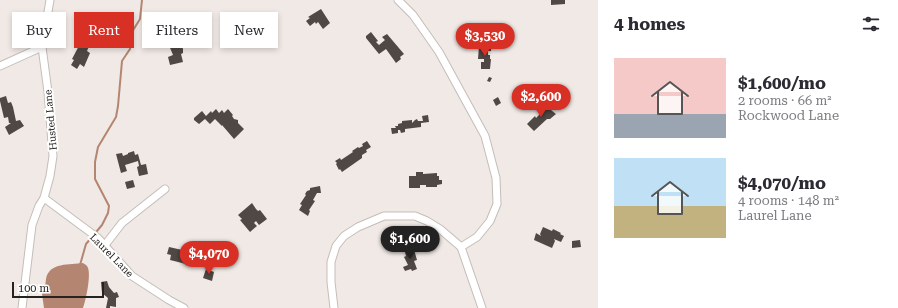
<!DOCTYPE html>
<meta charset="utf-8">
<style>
:root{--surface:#fff;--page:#f7f7f7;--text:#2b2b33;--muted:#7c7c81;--accent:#d93025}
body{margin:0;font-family:"Roboto Serif",serif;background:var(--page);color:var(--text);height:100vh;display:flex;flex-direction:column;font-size:15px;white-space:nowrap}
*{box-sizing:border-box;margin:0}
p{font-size:13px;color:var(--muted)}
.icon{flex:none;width:22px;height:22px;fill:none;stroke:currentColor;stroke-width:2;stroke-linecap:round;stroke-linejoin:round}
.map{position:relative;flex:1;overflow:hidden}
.details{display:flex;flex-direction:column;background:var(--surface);width:300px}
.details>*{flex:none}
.banner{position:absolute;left:12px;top:12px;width:380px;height:36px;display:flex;gap:8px}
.scale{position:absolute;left:12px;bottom:10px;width:92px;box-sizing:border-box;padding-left:4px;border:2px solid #252220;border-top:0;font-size:11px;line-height:14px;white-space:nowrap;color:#252220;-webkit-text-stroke:3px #fff;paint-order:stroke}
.price{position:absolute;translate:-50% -34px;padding:0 9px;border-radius:14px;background:var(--accent);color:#fff;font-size:13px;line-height:26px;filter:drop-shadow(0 1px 2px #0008)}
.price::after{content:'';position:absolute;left:50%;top:24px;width:12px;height:9px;margin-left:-6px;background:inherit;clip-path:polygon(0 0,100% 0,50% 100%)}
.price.selected{background:#222;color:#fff}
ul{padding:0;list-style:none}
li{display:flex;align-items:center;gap:12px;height:100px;padding:0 16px}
li span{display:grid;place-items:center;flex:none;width:112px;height:80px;border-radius:0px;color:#555}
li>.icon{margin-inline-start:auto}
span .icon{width:48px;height:48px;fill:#fffc;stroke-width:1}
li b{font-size:17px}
h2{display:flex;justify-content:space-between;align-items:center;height:48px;padding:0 16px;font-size:17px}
.pill{padding:0 14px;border-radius:0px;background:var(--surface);box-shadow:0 2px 6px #0003;font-size:14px;line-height:36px}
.pill.selected{background:var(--accent);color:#fff}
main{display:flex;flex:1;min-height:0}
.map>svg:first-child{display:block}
.water{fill:#b48671}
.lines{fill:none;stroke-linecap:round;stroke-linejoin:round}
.stream{stroke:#b48671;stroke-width:2}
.building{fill:#4f4845}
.minor-casing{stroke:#c5bdb9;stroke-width:9}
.minor{stroke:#fff;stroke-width:7}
.labels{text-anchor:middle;stroke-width:4;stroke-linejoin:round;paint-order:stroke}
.street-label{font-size:10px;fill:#252220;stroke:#fff}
</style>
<main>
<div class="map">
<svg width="598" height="308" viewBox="0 0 598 308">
<rect width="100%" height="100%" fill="#f1e9e5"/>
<path class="water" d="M83,263C86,265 87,265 88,268C91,276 86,300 83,308H44L42,294C46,290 45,285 46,279C49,262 70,265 83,263Z"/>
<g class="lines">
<path class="stream" d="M80,265L86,244L102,225L108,213L109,206L95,179V162L98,147L116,117L118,106L122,61L130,49L132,32L140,19L142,0"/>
</g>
<g class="building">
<path d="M551,0H565V4L551,5Z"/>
<path d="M321,9L330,23L323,29L318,22L316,24L315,22L310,26L306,21L310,18L308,17Z"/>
<path d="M91,25L97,28L87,51L90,53L84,67L80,64L77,69L71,65L74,60L72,59L82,40L80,39L82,36H84Z"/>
<path d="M174,28V29L176,28L183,49V53L181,54L183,62L170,65L168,57L173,55L168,43H169L168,38L164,39L162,31Z"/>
<path d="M371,32L378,41L376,42L379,45L385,40L382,37L387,34L404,54L400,57L401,59L396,63L386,49L379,54L366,38V36Z"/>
<path d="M479,46H491V51H488V55H490V59H491L490,69H481V62H484V59H478Z"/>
<path d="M489,77L492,78L490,82L487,81Z"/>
<path d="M6,96L8,103L11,102L13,107L16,121L20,120L24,126L9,135L5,127L11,123H9L8,117L4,118L0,101V98Z"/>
<path d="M498,97L501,103L496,106L493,100Z"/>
<path d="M549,105L552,108L551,110L556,114L550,119H547L534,131L527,124L535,116L536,118Z"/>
<path d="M216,109L219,113L222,110L224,113L228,109L233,115L232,116L234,119L238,120V123L244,129L234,139L222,125V126L215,119L210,124L205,119L199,124L194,120V118L202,111L206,116L211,111L212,113Z"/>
<path d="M428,115L429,122L421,123V127L405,129V132L401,133L400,130H398V133L392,134L391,128H396L395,126H398V124L402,123V121L412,120V123L415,120L417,119L418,121H423L422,116Z"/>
<path d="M367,141L371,147L366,150L367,152L362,155V158L342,172L340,169L339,170L336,164L337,163L335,161L340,158L341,160L353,152L352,151L358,147L359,148L363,146L362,144Z"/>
<path d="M134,151L135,155L138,154L141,165L146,164L148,174L139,176L137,167L139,166L138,161L125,165L127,171L121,173L116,154L122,153L123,156L128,154V153Z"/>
<path d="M416,172H423V174L437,173V176H439V180H442V184L437,185V187H426V185H420V188H409V176H416Z"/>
<path d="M133,180L135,187L127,189L125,182Z"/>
<path d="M320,186L321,193H317L313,200L315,201L309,210L310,211L308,216L299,210L302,205L300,204L306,195L305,194L307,191L310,190V188Z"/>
<path d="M252,203L256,209L258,211L260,210L267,219L259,225L256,221L254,223L257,226L250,232L240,220L242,219L238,215Z"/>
<path d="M543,227L552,231L553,229L561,233L560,234L564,236L561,242L554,239L555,241L552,248L534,240L536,233L541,236L540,234Z"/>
<path d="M580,240L581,247L572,248V241Z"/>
<path d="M194,243L200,245L199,249L202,251L211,253L209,261L199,258L195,265L186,262L185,264L182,263L170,260L171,255L167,254L169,247L191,252Z"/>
<path d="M408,247L409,250L413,249L415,253L417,260L414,261L417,269L412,271L411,269L405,271L403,267L408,265L404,257L406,256L404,248Z"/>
<path d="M206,269L214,272L212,281L203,278Z"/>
<path d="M107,281L109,287L114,293L117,292L119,297L116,298V307L110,306V308H106L108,298L102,293L101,282Z"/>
</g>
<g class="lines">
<defs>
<g id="minor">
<path d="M398,0L413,15L439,52L485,136L496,178L497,204L490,221L477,237L461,247L482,308"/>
<path d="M0,66L42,47"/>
<path d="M44,198L98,238L132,276L169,300L184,308"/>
<path d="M105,245L122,223L165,189"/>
<path d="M22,308L32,225L39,206L44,198L50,176L53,156L48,92L42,47L50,0"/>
<path d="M334,308L331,282V262L336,246L344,236L358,227L384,216H415L427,221L440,229L461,247"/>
</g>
</defs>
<use href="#minor" class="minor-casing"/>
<use href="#minor" class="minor"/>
</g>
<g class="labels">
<g class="street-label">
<text transform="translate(50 120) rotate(-95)" y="4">Husted Lane</text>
<text transform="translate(112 255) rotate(45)" y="4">Laurel Lane</text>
</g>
</g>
</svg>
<div class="scale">100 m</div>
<b class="price" style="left:485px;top:57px">$3,530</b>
<b class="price" style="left:541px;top:118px">$2,600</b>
<b class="price selected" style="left:410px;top:260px">$1,600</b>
<b class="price" style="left:209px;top:275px">$4,070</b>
<div class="banner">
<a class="pill">Buy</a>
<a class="pill selected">Rent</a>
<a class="pill">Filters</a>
<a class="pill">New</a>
</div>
</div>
<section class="details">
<h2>4 homes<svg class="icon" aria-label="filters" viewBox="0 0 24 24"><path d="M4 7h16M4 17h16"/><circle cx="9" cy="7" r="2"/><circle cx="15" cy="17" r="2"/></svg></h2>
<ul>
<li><span style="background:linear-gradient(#f6c9c9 70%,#9aa5b1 0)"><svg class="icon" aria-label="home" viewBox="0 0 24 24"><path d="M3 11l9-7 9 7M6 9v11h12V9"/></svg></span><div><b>$1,600/mo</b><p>2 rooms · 66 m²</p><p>Rockwood Lane</p></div></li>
<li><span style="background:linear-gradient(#bfe0f5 60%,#c2b280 0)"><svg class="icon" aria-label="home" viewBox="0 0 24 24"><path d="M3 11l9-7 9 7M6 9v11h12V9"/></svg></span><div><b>$4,070/mo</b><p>4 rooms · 148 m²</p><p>Laurel Lane</p></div></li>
</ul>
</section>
</main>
